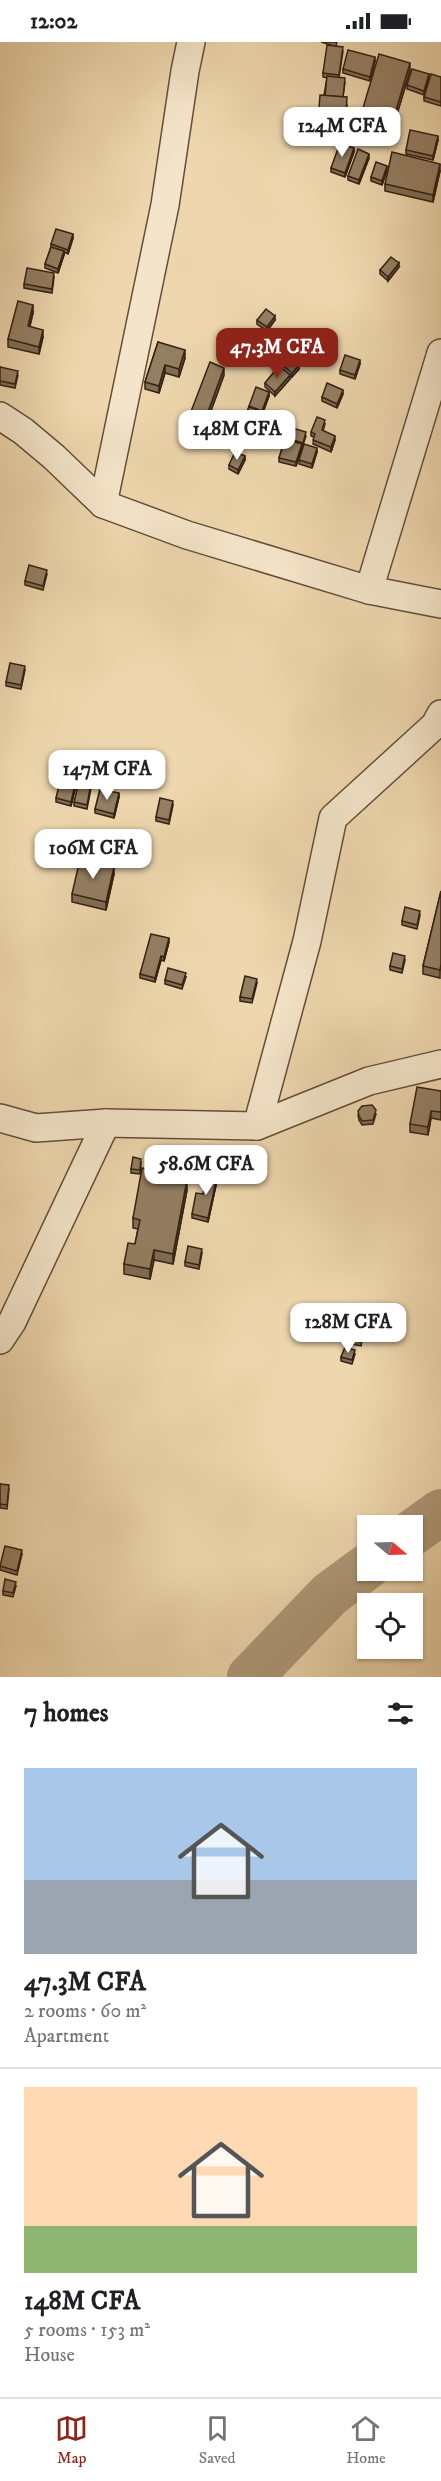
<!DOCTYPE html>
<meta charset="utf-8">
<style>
:root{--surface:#fff;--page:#f6f6f6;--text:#202124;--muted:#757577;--line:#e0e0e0;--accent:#8f2418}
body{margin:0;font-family:"IM FELL DW Pica",serif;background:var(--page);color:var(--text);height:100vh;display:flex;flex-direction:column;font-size:22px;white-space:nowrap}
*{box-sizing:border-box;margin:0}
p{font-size:20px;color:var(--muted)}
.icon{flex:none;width:33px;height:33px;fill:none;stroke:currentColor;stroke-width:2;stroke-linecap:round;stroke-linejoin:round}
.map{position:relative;height:1635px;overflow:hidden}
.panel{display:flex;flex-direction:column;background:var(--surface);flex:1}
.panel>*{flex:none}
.needle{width:39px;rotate:109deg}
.tools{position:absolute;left:357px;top:1473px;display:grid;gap:12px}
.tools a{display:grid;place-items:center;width:66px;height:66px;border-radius:0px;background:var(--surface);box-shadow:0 2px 4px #0004;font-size:30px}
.price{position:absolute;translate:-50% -51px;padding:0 14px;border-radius:12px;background:#fff;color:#222;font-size:20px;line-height:39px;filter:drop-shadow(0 2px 3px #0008)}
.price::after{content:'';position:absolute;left:50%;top:36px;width:18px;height:14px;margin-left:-9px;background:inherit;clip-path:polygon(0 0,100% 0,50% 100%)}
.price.current{background:var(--accent);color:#fff}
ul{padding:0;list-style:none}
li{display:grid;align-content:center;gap:12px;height:318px;padding:0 24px}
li+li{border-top:2px solid var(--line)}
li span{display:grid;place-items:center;height:186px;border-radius:0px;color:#555}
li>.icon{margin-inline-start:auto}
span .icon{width:108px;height:108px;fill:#fffc;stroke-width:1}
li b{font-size:26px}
h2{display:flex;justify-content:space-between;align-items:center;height:72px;padding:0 24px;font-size:26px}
.status{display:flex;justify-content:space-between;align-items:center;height:42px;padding:0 30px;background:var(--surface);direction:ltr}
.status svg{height:16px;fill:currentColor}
.menu{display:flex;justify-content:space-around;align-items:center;height:84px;border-top:2px solid var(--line);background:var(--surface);font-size:16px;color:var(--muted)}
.menu a{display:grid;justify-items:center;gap:3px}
.menu .current{color:var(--accent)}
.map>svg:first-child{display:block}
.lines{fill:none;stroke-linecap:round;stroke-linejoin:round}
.river{stroke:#ae9979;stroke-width:46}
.minor-casing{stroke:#624e39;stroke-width:30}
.minor{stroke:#f4e5ca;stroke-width:27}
.wall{fill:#7f6d55;stroke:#332012;stroke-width:1.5}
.shaded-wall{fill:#685945;stroke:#332012;stroke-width:1.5}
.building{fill:#947f63;stroke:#332012;stroke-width:1.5}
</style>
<div class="status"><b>12:02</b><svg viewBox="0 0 49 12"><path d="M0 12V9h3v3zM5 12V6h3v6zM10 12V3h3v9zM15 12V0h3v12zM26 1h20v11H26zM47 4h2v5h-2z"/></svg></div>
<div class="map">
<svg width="441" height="1635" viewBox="0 0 441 1635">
<rect width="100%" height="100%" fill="#eed7ae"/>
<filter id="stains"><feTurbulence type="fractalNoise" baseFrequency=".00333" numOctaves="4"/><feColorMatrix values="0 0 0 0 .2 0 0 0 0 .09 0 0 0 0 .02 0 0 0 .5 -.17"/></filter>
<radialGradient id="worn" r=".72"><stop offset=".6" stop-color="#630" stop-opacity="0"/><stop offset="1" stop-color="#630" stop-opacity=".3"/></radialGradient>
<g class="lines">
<g class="river">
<path d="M412,1491L441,1470"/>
<path d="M250,1635L330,1552L368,1524"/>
</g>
<defs>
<g id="minor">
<path d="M0,374L23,389L54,415L103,462L187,493L369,548L441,562"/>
<path d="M103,462L165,163L185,29L191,0"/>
<path d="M369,548L441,311"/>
<path d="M0,1076L36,1086L106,1081L257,1084L369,1039L441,1022"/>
<path d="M257,1084L307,899L333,776L435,683L441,672"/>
<path d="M0,1298L12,1280L106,1081"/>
</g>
</defs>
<use href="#minor" class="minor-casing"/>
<use href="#minor" class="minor"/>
</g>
<g class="wall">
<path d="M321,0H337L336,4L343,9L339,36L345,40L343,55L347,63L345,93L330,92L329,101L317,100V93L327,36L323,35V31L331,3Z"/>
<path d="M375,19L370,39L343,31V27Z"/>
<path d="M410,29L394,82L363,73V66Z"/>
<path d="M441,35V64L424,59V55Z"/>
<path d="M429,36L424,53L407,47V43Z"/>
<path d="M438,98L433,118L406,112V108Z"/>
<path d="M354,110L345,135L331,130V126Z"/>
<path d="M369,116L359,142L348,138V134Z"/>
<path d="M387,128L382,143L371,139V135Z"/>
<path d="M440,129L433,160L385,149V142Z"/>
<path d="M73,196L68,212L64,210V213L58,231L45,226V222L51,205V202Z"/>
<path d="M399,225L388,239L380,232V228Z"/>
<path d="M54,235L52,251L24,246V242Z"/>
<path d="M33,271L30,284L43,295L39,312L8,305V297Z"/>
<path d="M257,278H275L267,289L257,282Z"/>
<path d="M158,300L185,316L179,335L165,331L159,351L145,347V340Z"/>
<path d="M278,319L299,327L292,335L290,333V337L275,354L265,345V341L279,324L278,323Z"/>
<path d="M360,322L355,337L340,332V328Z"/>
<path d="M0,325L18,333L15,346L0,343Z"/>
<path d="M224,333L205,385L190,380V372Z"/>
<path d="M343,352L337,366L322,359V355Z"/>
<path d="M269,354L262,373L260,372L254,390L253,389L249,402L237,398V394L243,384L249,364Z"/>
<path d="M325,382L323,389L335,398L331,410L313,402L314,395L311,394V390Z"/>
<path d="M306,394L296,424L279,420V416L286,396Z"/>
<path d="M317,410L312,426L299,422V418Z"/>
<path d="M245,418L238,432L229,427V423Z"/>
<path d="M47,532L43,548L25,543V539Z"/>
<path d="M25,628L21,647L6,644V640Z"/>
<path d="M76,743L71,764L56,760V756Z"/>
<path d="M91,746L87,767L74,764V760Z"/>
<path d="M119,755L114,776L95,771V767Z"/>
<path d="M173,763L169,782L156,779V775Z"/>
<path d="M114,832L106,868L72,860V852Z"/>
<path d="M441,849L440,936L423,932V924Z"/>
<path d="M420,873L417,887L402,883V879Z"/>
<path d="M169,900L164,919L161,918L155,940L140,936V932Z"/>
<path d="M405,918L402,931L390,928V924Z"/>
<path d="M186,935L182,947L165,942V938Z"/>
<path d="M257,941L252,961L240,959V955Z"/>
<path d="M441,1049V1078L431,1076L428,1093L410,1090V1082Z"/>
<path d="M376,1072L373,1082L362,1083L359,1078L358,1073Z"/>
<path d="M141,1121L140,1132L131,1131V1127Z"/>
<path d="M160,1124L159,1129L173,1135L187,1148L173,1222L154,1218L150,1237L124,1232V1222L135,1202L138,1187L133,1186V1176L152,1128Z"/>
<path d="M218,1134L208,1180L192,1176V1172L203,1152Z"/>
<path d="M202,1211L199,1227L185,1224V1220Z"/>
<path d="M365,1284L361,1304L345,1301V1297Z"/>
<path d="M355,1312L352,1322L341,1319V1315Z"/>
<path d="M0,1442L9,1447L7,1467L0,1466Z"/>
<path d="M22,1512L17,1533L0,1528V1524Z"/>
<path d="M16,1544L13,1555L3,1553V1549Z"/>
</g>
<g class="shaded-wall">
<path d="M375,15V19L370,39V35Z"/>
<path d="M410,21V29L394,82V75Z"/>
<path d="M429,32V36L424,53V49Z"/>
<path d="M438,94V98L433,118V114Z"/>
<path d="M354,106V110L345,135V131Z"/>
<path d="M369,112V116L359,142V138Z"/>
<path d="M440,122V129L433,160V153Z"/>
<path d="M387,124V128L382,143V139Z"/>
<path d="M73,192V196L68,212V208Z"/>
<path d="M64,209V213L58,231V227Z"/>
<path d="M399,221V225L388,239V235Z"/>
<path d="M33,263V271L28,291V284Z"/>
<path d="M275,274V278L267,289V285Z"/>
<path d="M43,288V295L39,312V305Z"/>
<path d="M185,308V316L179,335V327Z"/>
<path d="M360,318V322L355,337V333Z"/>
<path d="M165,323V331L159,351V344Z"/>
<path d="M299,323V327L292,335V331Z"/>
<path d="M224,326V333L205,385V378Z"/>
<path d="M290,333V337L275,354V350Z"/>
<path d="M343,348V352L337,366V362Z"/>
<path d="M269,350V354L262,373V369Z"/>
<path d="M260,369V373L254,390V386Z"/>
<path d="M335,394V398L331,410V405Z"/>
<path d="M302,402V406L296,424V420Z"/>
<path d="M317,406V410L312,426V422Z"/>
<path d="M245,414V418L238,432V428Z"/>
<path d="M76,739V743L71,764V760Z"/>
<path d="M119,751V755L114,776V772Z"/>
<path d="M114,825V832L106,868V860Z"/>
<path d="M169,896V900L164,919V915Z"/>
<path d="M161,914V918L155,940V936Z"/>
<path d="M431,1069V1076L428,1093V1085Z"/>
<path d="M218,1130V1134L208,1180V1176Z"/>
<path d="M187,1138V1148L173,1222V1212Z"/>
<path d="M154,1208V1218L150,1237V1227Z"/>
</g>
<g class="building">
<path d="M327,3L343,5L339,33L323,31Z"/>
<path d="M348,8L375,15L370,35L343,27Z"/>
<path d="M379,12L410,21L394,75L363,66Z"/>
<path d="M412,27L429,32L424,49L407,43Z"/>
<path d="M431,32L441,35V60L424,55Z"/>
<path d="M327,34L345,36L343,55L325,54Z"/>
<path d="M320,53L347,55L345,86L330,85L329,94L317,93Z"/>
<path d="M410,88L438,94L433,114L406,108Z"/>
<path d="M340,101L354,106L345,131L331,126Z"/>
<path d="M358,107L369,112L359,138L348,134Z"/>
<path d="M392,110L440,122L433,153L385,142Z"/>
<path d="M376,120L387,124L382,139L371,135Z"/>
<path d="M56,187L73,192L68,208L51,202Z"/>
<path d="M51,205L64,209L58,227L45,222Z"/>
<path d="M391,215L399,221L388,235L380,228Z"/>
<path d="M27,226L54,231L52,247L24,242Z"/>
<path d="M18,259L33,263L28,284L43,288L39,305L8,297Z"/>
<path d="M266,267L275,274L267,285L257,278Z"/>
<path d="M158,300L185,308L179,327L165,323L159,344L145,340Z"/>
<path d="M285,310L299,323L292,331L278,319Z"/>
<path d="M345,313L360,318L355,333L340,328Z"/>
<path d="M210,320L224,326L205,378L190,372Z"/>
<path d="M279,324L290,333L275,350L265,341Z"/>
<path d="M0,325L18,329L15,342L0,339Z"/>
<path d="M327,341L343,348L337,362L322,355Z"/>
<path d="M256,345L269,350L262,369L249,364Z"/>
<path d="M249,365L260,369L254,386L243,382Z"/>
<path d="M317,375L325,378L322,388L335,394L331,405L313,398L315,392L311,390Z"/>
<path d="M241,383L253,387L249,398L237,394Z"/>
<path d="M289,385L306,390L303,401L286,396Z"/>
<path d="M285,397L302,402L296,420L279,416Z"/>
<path d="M304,402L317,406L312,422L299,418Z"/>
<path d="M235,410L245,414L238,428L229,423Z"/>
<path d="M29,523L47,528L43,544L25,539Z"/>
<path d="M10,621L25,624L21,643L6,640Z"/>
<path d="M61,735L76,739L71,760L56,756Z"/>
<path d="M79,739L91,742L87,763L74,760Z"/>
<path d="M100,747L119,751L114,772L95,767Z"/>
<path d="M160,756L173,759L169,778L156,775Z"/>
<path d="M80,817L114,825L106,860L72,852Z"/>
<path d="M441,849V922L440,928L423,924Z"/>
<path d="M405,865L420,869L417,883L402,879Z"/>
<path d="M151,892L169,896L164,915L161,914L155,936L140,932Z"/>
<path d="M393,911L405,914L402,927L390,924Z"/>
<path d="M168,926L186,931L182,943L165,938Z"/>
<path d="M245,934L257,937L252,957L240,955Z"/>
<path d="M417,1045L441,1049V1070L431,1069L428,1085L410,1082Z"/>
<path d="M372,1063L376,1068L373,1078L362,1079L359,1074L358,1069L362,1064Z"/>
<path d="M133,1115L141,1117L140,1128L131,1127Z"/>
<path d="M154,1118L160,1120L158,1129L152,1128Z"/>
<path d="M142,1126L173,1132L172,1135L187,1138L173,1212L154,1208L150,1227L124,1222L128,1201L135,1202L140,1178L133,1176Z"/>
<path d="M208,1128L218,1130L208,1176L192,1172L196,1151L203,1152Z"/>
<path d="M188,1204L202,1207L199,1223L185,1220Z"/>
<path d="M349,1277L365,1280L361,1300L345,1297Z"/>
<path d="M345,1305L355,1308L352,1318L341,1315Z"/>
<path d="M0,1442L9,1443L7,1463L0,1462Z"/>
<path d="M5,1504L22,1508L17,1529L0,1524Z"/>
<path d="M5,1537L16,1540L13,1551L3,1549Z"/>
</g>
<rect width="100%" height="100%" filter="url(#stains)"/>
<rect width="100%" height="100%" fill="url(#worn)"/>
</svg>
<div class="tools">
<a><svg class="needle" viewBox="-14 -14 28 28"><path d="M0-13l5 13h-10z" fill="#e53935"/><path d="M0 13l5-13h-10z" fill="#757577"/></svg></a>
<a><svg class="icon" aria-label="locate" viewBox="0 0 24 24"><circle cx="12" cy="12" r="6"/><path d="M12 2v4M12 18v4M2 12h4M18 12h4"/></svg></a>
</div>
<b class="price" style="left:342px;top:116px">124M CFA</b>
<b class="price current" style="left:277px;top:337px">47.3M CFA</b>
<b class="price" style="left:237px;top:419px">148M CFA</b>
<b class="price" style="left:107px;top:759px">147M CFA</b>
<b class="price" style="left:93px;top:838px">106M CFA</b>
<b class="price" style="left:206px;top:1154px">58.6M CFA</b>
<b class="price" style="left:348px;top:1312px">128M CFA</b>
</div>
<section class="panel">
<h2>7 homes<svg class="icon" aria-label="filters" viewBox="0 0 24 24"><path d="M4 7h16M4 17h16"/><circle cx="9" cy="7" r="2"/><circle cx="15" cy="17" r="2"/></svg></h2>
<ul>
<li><span style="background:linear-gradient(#a9c7e8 60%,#9aa5b1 0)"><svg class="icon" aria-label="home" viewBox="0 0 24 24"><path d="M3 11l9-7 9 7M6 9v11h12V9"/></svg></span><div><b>47.3M CFA</b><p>2 rooms · 60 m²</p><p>Apartment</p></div></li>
<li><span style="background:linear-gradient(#ffd9b3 75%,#8fb573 0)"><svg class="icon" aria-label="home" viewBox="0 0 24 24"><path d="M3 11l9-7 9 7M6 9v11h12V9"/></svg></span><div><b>148M CFA</b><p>5 rooms · 153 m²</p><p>House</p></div></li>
</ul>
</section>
<nav class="menu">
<a class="current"><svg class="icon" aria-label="map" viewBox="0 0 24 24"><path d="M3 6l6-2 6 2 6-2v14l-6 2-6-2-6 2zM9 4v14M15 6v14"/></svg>Map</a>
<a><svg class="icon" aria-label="saved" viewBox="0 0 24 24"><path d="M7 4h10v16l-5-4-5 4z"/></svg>Saved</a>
<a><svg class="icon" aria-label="home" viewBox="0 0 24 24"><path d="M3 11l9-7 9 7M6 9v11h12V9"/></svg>Home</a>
</nav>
